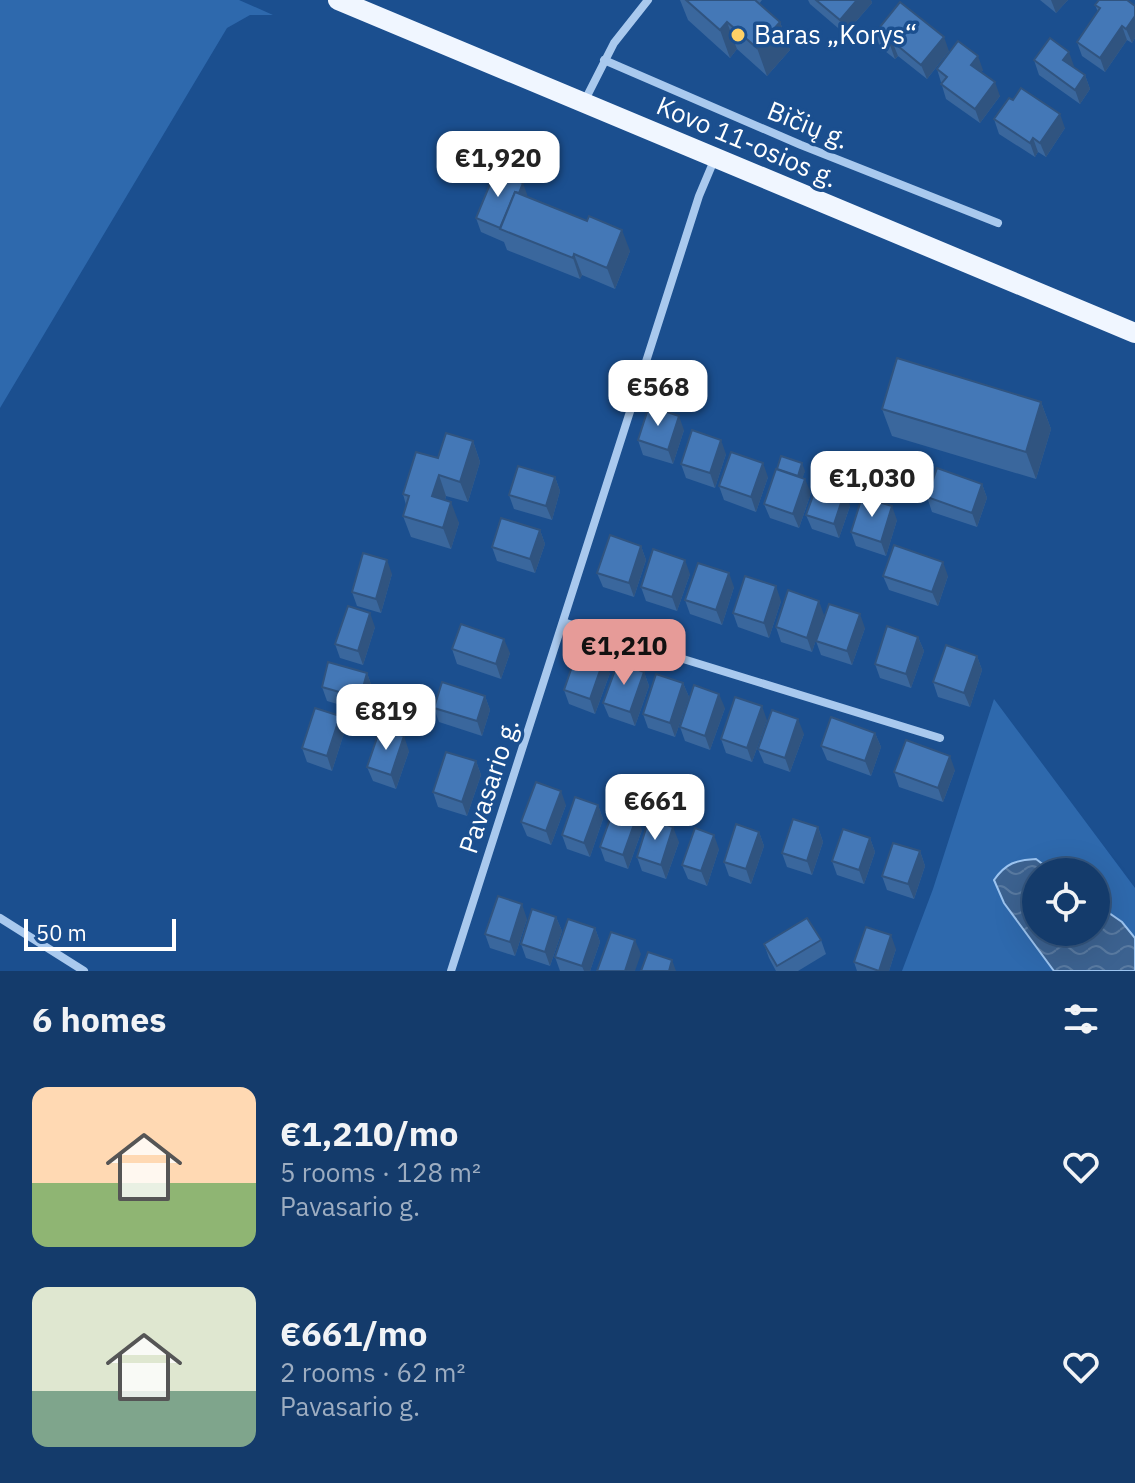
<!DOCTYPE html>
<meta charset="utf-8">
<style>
:root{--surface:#143b6b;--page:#1d4271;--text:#f1f3f6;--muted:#9dadc1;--line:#33557e;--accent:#e69b98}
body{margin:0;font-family:"IBM Plex Sans",sans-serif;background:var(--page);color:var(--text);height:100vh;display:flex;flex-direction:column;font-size:30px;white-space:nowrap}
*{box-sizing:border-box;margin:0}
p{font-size:26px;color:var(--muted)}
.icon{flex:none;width:44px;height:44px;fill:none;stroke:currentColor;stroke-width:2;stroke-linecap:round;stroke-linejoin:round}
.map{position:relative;height:971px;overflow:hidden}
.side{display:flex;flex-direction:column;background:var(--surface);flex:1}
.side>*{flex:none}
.tools{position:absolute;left:1022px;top:858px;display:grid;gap:16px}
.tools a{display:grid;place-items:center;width:88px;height:88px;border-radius:50%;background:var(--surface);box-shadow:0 8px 32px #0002,0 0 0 2px var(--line);font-size:40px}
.scale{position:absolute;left:24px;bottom:20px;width:152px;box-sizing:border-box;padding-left:8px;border:4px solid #fff;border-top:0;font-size:22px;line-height:28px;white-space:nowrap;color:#fff;-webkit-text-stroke:6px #1b4f8f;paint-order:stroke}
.price{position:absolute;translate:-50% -68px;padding:0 18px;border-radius:16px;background:#fff;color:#222;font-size:26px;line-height:52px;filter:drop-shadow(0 2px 4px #0008)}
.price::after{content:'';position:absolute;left:50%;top:48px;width:24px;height:18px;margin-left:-12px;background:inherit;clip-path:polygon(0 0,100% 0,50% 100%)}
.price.selected{background:var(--accent);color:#111}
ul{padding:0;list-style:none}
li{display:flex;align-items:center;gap:24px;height:200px;padding:0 32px}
li span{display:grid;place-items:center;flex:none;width:224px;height:160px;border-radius:16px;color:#555}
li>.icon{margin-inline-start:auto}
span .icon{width:96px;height:96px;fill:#fffc;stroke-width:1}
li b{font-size:34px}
h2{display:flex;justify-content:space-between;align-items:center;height:96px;padding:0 32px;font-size:34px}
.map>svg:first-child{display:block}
.grass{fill:#2e69ad}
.water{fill:url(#water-waves);stroke:#9cc4f0;stroke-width:2}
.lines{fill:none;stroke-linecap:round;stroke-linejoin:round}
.street{stroke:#a9c9ee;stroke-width:8}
.primary{stroke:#f0f6ff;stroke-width:20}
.wall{fill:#3a679d}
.shaded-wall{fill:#305480}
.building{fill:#4478b7;stroke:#305480;stroke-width:2}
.poi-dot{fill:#ffd166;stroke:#1b4f8f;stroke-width:3}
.labels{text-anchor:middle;stroke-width:7;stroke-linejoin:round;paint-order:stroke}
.poi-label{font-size:26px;fill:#fff;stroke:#1b4f8f;text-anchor:start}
.street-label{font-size:26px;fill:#fff;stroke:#1b4f8f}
</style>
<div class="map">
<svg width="1135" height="971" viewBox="0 0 1135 971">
<defs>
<pattern id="water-waves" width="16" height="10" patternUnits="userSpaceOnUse" patternTransform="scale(2)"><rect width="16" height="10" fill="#3c6290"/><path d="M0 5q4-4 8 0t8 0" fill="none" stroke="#597aa1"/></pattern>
</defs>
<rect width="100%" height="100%" fill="#1b4f8f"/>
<g class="grass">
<path d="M0,0H239L273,15H250L227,28L0,408Z"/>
<path d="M994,699L1135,888V938L1122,922L1096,904V872H1053L1036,859L1004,903L1054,971H902L933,889Z"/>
</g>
<path class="water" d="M1036,859L1053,872H1036V932H1096V904L1122,922L1135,938V971H1054L1004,903L994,880C1006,863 1016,860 1036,859Z"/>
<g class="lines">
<g class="street">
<path d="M604,60L801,145L998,223"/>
<path d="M584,102L614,43L648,0"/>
<path d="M563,622L940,738"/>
<path d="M0,918L84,971"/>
<path d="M451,971L699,196L715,158"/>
</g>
<path class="primary" d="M338,0L1135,333"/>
</g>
<g class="wall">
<path d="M680,0H762L759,4L780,22L790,50L767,76L737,49L730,58L688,20Z"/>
<path d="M808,0H871L872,3L845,34L810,4Z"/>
<path d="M1040,0H1068L1056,13Z"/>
<path d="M1095,5L1135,6V38L1132,43L1127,40L1105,72L1082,56L1077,42L1098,12Z"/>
<path d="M875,33L949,51L927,79L898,56L895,59L880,47Z"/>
<path d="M1034,60L1074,66L1073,67L1085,75L1090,89L1080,104L1039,75Z"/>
<path d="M937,69L983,70L981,72L1000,96L980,123L946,99Z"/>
<path d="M994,119L1065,128L1046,157L1038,152L1035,157L999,134Z"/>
<path d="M528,197L630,251L615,289L582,275L580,279L507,250L504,242L481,232L476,218Z"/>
<path d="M1041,402L1051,429L1036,479L892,436L882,409Z"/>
<path d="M684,430L673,464L643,455L638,440Z"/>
<path d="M473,441L480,462L468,502L446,496L445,500L459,523L451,549L411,537L403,516L406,505L403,494L438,458Z"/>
<path d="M726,454L715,488L686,478L681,464Z"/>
<path d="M805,471L802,478L811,493L799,528L770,518L764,504Z"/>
<path d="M555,477L560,491L552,520L514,509L509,495Z"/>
<path d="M768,477L756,512L724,500L719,486Z"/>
<path d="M982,484L987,498L977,527L932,512L927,497Z"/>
<path d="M850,506L839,538L812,529L806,515Z"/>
<path d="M897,520L886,556L856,546L851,532Z"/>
<path d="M540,530L545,544L535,573L497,561L492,547Z"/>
<path d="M641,546L646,560L634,597L603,587L597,573Z"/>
<path d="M392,574L381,613L357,606L352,592Z"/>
<path d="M690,574L677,611L646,601L641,587Z"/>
<path d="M883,576H948L938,606L889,590Z"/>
<path d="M734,587L722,625L690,614L685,600Z"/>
<path d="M781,601L769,638L738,627L733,613Z"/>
<path d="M824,615L812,652L781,642L776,627Z"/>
<path d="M375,627L363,665L340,658L335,644Z"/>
<path d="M865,628L852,665L821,655L816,641Z"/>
<path d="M918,637L924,651L911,688L880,678L875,664Z"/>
<path d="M452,649L510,653L501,679L457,664Z"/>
<path d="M977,656L982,670L970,707L938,697L933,682Z"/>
<path d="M644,672L649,686L635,726L609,717L603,703Z"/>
<path d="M367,673L372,687L365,712L327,701L322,687Z"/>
<path d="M610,673L595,714L569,704L564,690Z"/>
<path d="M683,683L689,697L675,737L648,728L643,714Z"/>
<path d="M485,696L490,710L482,736L439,722L434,708Z"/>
<path d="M725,708L710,750L685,741L680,727Z"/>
<path d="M340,716L345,730L332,771L307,762L302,748Z"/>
<path d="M767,720L752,762L726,753L721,739Z"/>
<path d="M875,733L881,747L871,776L827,760L821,746Z"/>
<path d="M804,734L790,772L764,763L758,749Z"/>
<path d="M409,751L396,789L373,781L367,767Z"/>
<path d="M476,761L481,775L467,816L438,807L433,792Z"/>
<path d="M955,770L943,802L899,787L894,772Z"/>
<path d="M566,805L551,845L527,836L521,822Z"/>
<path d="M598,805L603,819L590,857L567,849L562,835Z"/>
<path d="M818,827L823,842L812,875L787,867L782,853Z"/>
<path d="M642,830L628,869L605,861L600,847Z"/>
<path d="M759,832L764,846L751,884L729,876L724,862Z"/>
<path d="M870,838L875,852L864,884L837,875L832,861Z"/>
<path d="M679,842L666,879L642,871L637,857Z"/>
<path d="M719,849L707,886L688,879L682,865Z"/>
<path d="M920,851L925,866L914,899L887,890L882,876Z"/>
<path d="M556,917L562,931L550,966L526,958L521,944Z"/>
<path d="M527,919L515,956L490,948L485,934Z"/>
<path d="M595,928L600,942L590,971H560L555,957Z"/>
<path d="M821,940L826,954L798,971H776L769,958L764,944Z"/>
<path d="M896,949L889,971H857L854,962Z"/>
</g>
<g class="shaded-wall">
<path d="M857,0H871L872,3L845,34L840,20Z"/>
<path d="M1051,0H1068L1056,13Z"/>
<path d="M1135,16V38L1132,43L1126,29Z"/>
<path d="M727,22L737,49L730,58L720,30Z"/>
<path d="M780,22L790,50L767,76L757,48Z"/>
<path d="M1122,26L1127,40L1105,72L1100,58Z"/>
<path d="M944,37L949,51L927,79L921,65Z"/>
<path d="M892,41L898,56L895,59L890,45Z"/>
<path d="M1069,52L1074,66L1068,74L1063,60Z"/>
<path d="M978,56L983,70L976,79L971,65Z"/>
<path d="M1085,75L1090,89L1080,104L1075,90Z"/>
<path d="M995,82L1000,96L980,123L975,109Z"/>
<path d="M1060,114L1065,128L1046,157L1040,143Z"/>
<path d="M1033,138L1038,152L1035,157L1030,143Z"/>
<path d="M523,183L528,197L504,230Z"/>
<path d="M622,230L630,251L615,289L607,268Z"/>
<path d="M574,254L582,275L580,279L573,258Z"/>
<path d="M1041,402L1051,429L1036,479L1026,452Z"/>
<path d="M679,416L684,430L673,464L668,450Z"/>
<path d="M721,440L726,454L715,488L710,473Z"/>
<path d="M473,441L480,462L468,502L460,482Z"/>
<path d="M763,463L768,477L756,512L751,497Z"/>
<path d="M802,463L805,471L800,486L797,479Z"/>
<path d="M439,475L446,496L440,517L432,496Z"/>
<path d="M555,477L560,491L552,520L546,506Z"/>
<path d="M805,479L811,493L799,528L793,514Z"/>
<path d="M982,484L987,498L977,527L972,513Z"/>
<path d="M845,491L850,506L839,538L834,524Z"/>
<path d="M451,502L459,523L451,549L443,528Z"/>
<path d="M892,506L897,520L886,556L881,542Z"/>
<path d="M540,530L545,544L535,573L530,559Z"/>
<path d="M641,546L646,560L634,597L629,583Z"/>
<path d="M387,560L392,574L381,613L376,599Z"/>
<path d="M685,560L690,574L677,611L672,597Z"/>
<path d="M943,562L948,576L938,606L932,592Z"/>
<path d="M729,573L734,587L722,625L716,610Z"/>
<path d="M776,586L781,601L769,638L764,623Z"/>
<path d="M819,601L824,615L812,652L807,638Z"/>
<path d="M370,613L375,627L363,665L358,651Z"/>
<path d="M860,614L865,628L852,665L847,651Z"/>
<path d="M918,637L924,651L911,688L906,674Z"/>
<path d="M504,639L510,653L501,679L496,664Z"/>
<path d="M977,656L982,670L970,707L964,693Z"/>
<path d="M604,659L610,673L595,714L590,699Z"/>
<path d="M644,672L649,686L635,726L630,712Z"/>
<path d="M367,673L372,687L365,712L360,698Z"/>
<path d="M683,683L689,697L675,737L670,723Z"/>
<path d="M719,694L725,708L710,750L705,736Z"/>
<path d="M485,696L490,710L482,736L477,721Z"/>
<path d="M762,706L767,720L752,762L747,748Z"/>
<path d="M340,716L345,730L332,771L327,756Z"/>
<path d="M798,719L804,734L790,772L785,758Z"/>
<path d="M875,733L881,747L871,776L865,761Z"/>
<path d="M404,736L409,751L396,789L391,775Z"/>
<path d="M950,756L955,770L943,802L938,788Z"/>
<path d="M476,761L481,775L467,816L462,802Z"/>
<path d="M561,791L566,805L551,845L546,831Z"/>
<path d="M598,805L603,819L590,857L584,843Z"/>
<path d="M637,816L642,830L628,869L623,855Z"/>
<path d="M673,827L679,842L666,879L661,865Z"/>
<path d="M818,827L823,842L812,875L807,861Z"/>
<path d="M759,832L764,846L751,884L746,869Z"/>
<path d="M714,835L719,849L707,886L701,871Z"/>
<path d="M870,838L875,852L864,884L859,870Z"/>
<path d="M920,851L925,866L914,899L908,884Z"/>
<path d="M522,904L527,919L515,956L510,942Z"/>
<path d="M556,917L562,931L550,966L545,952Z"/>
<path d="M595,928L600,942L590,971H584L582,966Z"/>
<path d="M891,935L896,949L889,971H879Z"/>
<path d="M635,940L641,954L635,971H625Z"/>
<path d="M672,960L676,971H669Z"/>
</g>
<g class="building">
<path d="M686,0H755L780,22L757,48L727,22L720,30Z"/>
<path d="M816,0H857L840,20Z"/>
<path d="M1099,0H1127L1135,6V16L1126,29L1122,26L1100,58L1077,42L1100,8L1095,5Z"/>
<path d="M900,2L944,37L921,65L892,41L890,45L875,33Z"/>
<path d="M1050,38L1069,52L1063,60L1085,75L1075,90L1034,60Z"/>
<path d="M958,41L978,56L971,65L995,82L975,109L941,84L947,77L937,69Z"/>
<path d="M1021,88L1060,114L1040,143L1033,138L1030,143L994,119L1009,98L1013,100Z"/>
<path d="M495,172L523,183L519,193L515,192L500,228L476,218Z"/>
<path d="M515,192L587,221L589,216L622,230L607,268L574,254L573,258L500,229Z"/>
<path d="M897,358L1041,402L1026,452L882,409Z"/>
<path d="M649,406L679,416L668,450L638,440Z"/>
<path d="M692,430L721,440L710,473L681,464Z"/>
<path d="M446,433L473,441L460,482L439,475L432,496L451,502L443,528L403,516L409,496L403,494L416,452L438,458Z"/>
<path d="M731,452L763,463L751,497L719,486Z"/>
<path d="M781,456L802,463L798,476L777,469Z"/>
<path d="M518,466L555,477L546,506L509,495Z"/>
<path d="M937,468L982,484L972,513L927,497Z"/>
<path d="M776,469L805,479L793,514L764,504Z"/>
<path d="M818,482L845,491L834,524L806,515Z"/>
<path d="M862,497L892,506L881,542L851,532Z"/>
<path d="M501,518L540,530L530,559L492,547Z"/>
<path d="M610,535L641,546L629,583L597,573Z"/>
<path d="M894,545L943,562L932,592L883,576Z"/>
<path d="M653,549L685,560L672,597L641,587Z"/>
<path d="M363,553L387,560L376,599L352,592Z"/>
<path d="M698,563L729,573L716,610L685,600Z"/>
<path d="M745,576L776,586L764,623L733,613Z"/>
<path d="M788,590L819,601L807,638L776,627Z"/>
<path d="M829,604L860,614L847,651L816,641Z"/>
<path d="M348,606L370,613L358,651L335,644Z"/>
<path d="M461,624L504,639L496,664L452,649Z"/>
<path d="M887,626L918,637L906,674L875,664Z"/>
<path d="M946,645L977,656L964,693L933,682Z"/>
<path d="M578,649L604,659L590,699L564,690Z"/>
<path d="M328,662L367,673L360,698L322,687Z"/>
<path d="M618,662L644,672L630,712L603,703Z"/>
<path d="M656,674L683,683L670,723L643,714Z"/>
<path d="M442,682L485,696L477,721L434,708Z"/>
<path d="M694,685L719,694L705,736L680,727Z"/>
<path d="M735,697L762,706L747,748L721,739Z"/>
<path d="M315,708L340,716L327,756L302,748Z"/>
<path d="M772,710L798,719L785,758L758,749Z"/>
<path d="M831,717L875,733L865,761L821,746Z"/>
<path d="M380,729L404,736L391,775L367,767Z"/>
<path d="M906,740L950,756L938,788L894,772Z"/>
<path d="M446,752L476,761L462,802L433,792Z"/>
<path d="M536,782L561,791L546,831L521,822Z"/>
<path d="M575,797L598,805L584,843L562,835Z"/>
<path d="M614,808L637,816L623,855L600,847Z"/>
<path d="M649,819L673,827L661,865L637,857Z"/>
<path d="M793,819L818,827L807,861L782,853Z"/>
<path d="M736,824L759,832L746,869L724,862Z"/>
<path d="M695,828L714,835L701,871L682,865Z"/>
<path d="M843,829L870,838L859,870L832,861Z"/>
<path d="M893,843L920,851L908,884L882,876Z"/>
<path d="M498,896L522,904L510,942L485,934Z"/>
<path d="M532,909L556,917L545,952L521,944Z"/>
<path d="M807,918L821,940L777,966L764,944Z"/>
<path d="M568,919L595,928L582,966L555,957Z"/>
<path d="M866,927L891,935L879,971L854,962Z"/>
<path d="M611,932L635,940L625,971H597Z"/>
<path d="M648,952L672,960L669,971H641Z"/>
</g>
<circle class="poi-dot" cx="738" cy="35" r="8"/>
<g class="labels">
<g class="poi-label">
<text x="754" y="44">Baras „Korys“</text>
</g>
<g class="street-label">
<text transform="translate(808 125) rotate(22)" y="9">Bičių g.</text>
<text transform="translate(747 142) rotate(23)" y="9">Kovo 11-osios g.</text>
<text transform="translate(489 786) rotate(-72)" y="9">Pavasario g.</text>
</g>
</g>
</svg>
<div class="tools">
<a><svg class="icon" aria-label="locate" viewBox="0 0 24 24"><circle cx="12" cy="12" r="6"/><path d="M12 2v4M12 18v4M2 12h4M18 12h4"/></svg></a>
</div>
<div class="scale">50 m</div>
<b class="price" style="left:498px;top:199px">€1,920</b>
<b class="price" style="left:658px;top:428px">€568</b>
<b class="price" style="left:872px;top:519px">€1,030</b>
<b class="price selected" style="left:624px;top:687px">€1,210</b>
<b class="price" style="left:386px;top:752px">€819</b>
<b class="price" style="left:655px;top:842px">€661</b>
</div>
<section class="side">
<h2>6 homes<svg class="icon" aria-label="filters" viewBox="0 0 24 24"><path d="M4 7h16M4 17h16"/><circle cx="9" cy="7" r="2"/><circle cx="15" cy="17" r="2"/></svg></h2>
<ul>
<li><span style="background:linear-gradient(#ffd9b3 60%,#8fb573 0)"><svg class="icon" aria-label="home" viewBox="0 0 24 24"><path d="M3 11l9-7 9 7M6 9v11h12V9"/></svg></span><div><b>€1,210/mo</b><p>5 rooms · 128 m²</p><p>Pavasario g.</p></div><svg class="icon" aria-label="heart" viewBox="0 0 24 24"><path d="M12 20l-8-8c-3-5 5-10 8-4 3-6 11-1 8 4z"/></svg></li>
<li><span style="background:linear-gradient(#dfe7d0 65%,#7fa58c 0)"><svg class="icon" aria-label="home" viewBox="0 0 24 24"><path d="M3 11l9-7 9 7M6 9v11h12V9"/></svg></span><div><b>€661/mo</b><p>2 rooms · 62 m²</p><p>Pavasario g.</p></div><svg class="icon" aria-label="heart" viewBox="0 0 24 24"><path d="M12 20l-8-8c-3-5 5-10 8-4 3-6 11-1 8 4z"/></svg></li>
</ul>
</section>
